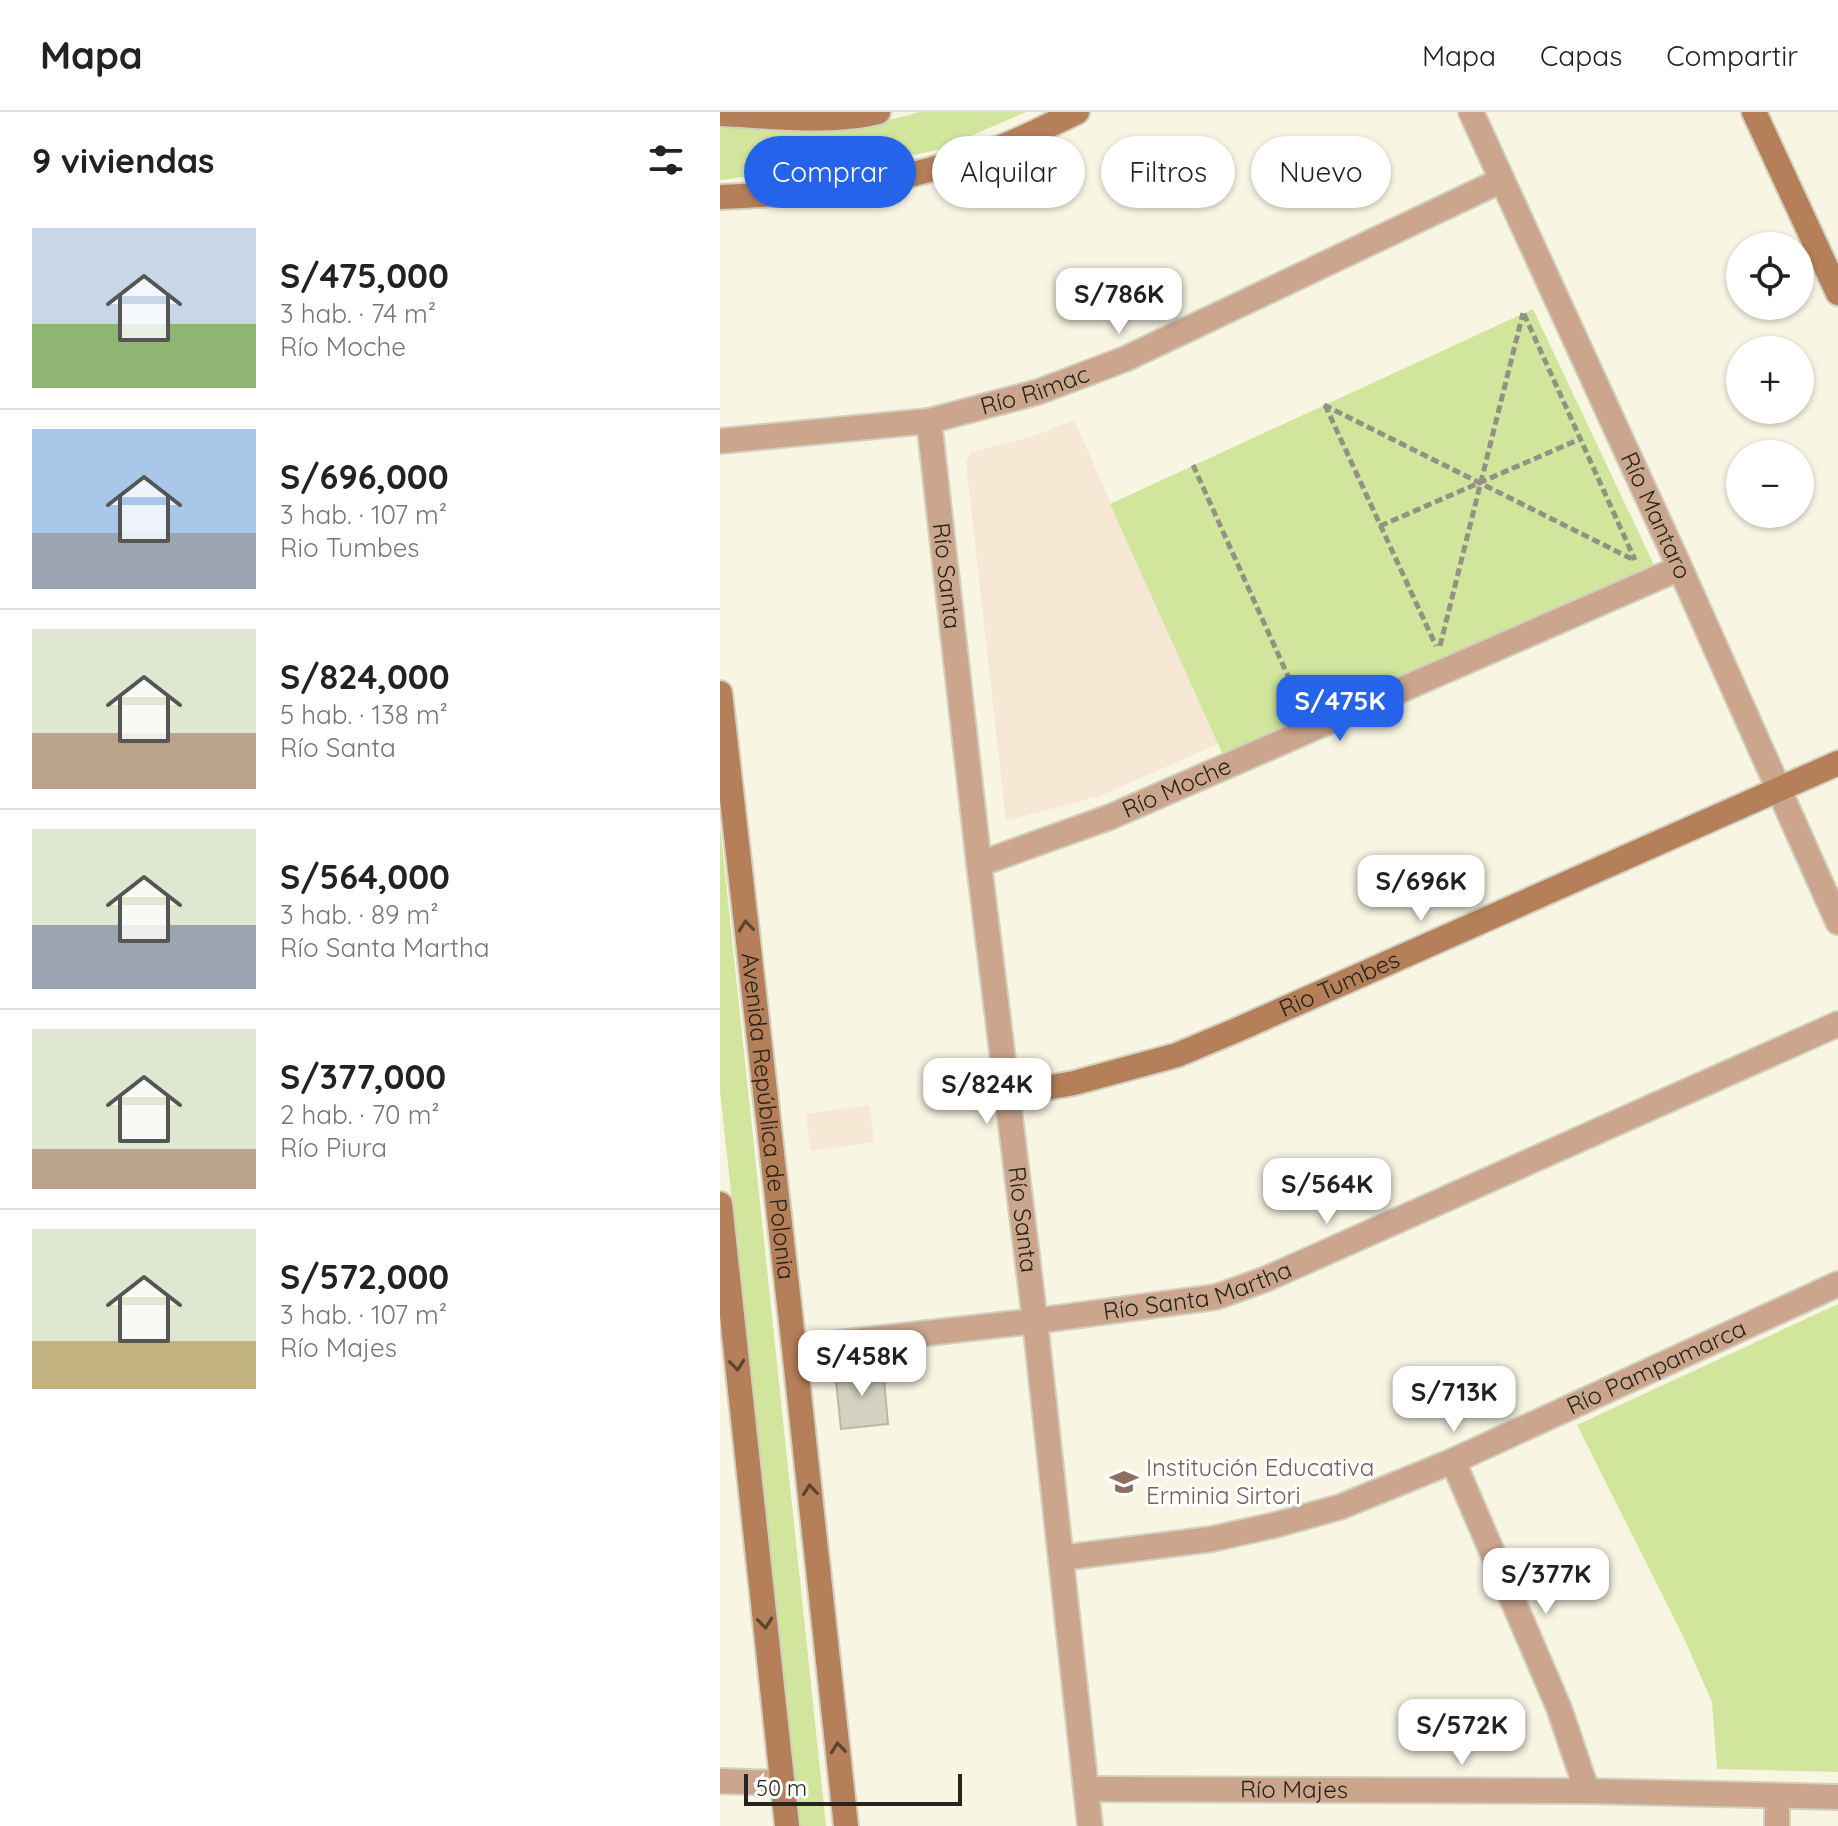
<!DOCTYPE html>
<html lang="es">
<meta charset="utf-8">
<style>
:root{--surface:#fff;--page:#f6f6f6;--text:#222;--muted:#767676;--line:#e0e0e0;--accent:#2563eb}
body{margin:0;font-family:Quicksand,sans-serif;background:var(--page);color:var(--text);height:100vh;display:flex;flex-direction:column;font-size:30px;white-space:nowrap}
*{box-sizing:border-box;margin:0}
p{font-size:26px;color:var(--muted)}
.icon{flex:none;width:44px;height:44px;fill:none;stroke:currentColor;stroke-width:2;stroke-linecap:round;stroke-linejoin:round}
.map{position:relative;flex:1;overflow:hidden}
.panel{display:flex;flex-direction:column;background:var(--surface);width:720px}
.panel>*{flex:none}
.guide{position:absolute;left:24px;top:24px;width:760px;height:72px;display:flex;gap:16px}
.tools{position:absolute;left:1006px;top:120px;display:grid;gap:16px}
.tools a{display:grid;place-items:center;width:88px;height:88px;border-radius:50%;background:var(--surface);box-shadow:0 2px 6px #0004;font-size:40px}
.scale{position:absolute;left:24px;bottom:20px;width:218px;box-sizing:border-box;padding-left:8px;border:4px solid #25241d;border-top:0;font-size:22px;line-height:28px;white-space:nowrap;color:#25241d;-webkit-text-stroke:6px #fff;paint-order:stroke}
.price{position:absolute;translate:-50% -68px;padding:0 18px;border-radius:16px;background:#fff;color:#222;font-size:26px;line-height:52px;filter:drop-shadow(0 2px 4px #0008)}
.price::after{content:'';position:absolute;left:50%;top:48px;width:24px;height:18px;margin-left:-12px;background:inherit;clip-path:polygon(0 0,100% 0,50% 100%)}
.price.current{background:var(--accent);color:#fff}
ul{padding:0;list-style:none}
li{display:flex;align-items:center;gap:24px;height:200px;padding:0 32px}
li+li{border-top:2px solid var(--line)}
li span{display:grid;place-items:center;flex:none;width:224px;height:160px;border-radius:0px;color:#555}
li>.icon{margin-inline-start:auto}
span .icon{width:96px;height:96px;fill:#fffc;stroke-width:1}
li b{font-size:34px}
h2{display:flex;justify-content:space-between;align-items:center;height:96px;padding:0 32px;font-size:34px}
.pill{padding:0 28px;border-radius:36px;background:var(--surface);box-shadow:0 2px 6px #0004;font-size:28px;line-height:72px}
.pill.current{background:var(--accent);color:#fff}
header{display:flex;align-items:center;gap:48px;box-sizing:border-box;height:112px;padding:0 40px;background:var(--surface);border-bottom:2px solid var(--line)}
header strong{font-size:38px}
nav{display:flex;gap:44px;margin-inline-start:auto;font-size:28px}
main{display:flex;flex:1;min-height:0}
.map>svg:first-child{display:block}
.education{fill:#f6e8d5}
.green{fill:#d1e59c}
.building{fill:#d4d1c0;stroke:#bab7a6;stroke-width:2}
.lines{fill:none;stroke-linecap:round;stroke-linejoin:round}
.street-casing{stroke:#d2cfbf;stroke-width:28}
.secondary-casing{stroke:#d2cfbf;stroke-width:28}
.path{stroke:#939184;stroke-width:5;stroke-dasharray:8 4;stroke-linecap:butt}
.street{stroke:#cba68d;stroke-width:24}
.secondary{stroke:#b47f59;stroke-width:24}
.oneway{stroke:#574432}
.labels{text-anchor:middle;stroke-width:6;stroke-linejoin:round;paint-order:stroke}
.street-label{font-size:24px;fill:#25241d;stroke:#fff}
.education-label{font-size:24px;fill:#785e54;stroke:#fff;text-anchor:start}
</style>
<header>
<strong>Mapa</strong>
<nav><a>Mapa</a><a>Capas</a><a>Compartir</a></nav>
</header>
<main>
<section class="panel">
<h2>9 viviendas<svg class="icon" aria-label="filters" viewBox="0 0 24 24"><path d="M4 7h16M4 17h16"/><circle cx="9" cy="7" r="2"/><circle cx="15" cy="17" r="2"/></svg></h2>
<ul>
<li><span style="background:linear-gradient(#c9d6e8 60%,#8fb573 0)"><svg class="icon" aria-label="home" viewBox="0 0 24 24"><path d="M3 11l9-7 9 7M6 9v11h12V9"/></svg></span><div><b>S/475,000</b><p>3 hab. · 74 m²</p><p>Río Moche</p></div></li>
<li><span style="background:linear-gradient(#a9c7e8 65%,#9aa5b1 0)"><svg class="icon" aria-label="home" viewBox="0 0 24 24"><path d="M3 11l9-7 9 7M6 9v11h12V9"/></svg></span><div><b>S/696,000</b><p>3 hab. · 107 m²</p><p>Rio Tumbes</p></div></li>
<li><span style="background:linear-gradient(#dfe7d0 65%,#b9a48a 0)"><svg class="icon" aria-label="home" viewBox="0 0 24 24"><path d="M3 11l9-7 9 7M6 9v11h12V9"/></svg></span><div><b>S/824,000</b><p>5 hab. · 138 m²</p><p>Río Santa</p></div></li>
<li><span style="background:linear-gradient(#dfe7d0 60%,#9aa5b1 0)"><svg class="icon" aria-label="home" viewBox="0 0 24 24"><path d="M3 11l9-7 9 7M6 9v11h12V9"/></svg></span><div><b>S/564,000</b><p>3 hab. · 89 m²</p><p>Río Santa Martha</p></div></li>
<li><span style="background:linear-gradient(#dfe7d0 75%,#b9a48a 0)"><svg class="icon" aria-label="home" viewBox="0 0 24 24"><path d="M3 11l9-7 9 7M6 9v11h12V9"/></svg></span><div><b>S/377,000</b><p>2 hab. · 70 m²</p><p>Río Piura</p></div></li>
<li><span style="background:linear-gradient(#dfe7d0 70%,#c2b280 0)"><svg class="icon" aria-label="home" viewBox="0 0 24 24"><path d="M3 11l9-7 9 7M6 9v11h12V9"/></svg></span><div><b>S/572,000</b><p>3 hab. · 107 m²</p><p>Río Majes</p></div></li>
</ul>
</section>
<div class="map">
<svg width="1118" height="1714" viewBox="0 0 1118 1714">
<rect width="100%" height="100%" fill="#f8f5e3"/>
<g class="education">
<path d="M354,308L498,632L380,684L286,709L246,351L251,340L311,325Z"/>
<path d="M149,993L154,1030L91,1039L86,1002Z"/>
</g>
<g class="green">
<path d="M199,0H306L221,37L184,45L0,68V12C61,12 142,20 199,0Z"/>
<path d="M813,197L934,453L503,643L390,392Z"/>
<path d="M0,714L106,1714H80L0,979Z"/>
<path d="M1118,1192V1660L997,1657L992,1590L963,1524L857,1313Z"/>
</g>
<path class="building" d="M163,1255L168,1312L121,1317L115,1260Z"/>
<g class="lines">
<defs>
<g id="street">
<path id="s1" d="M751,0L960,456L1118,810"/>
<path id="s2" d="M209,309L259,752L315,1209L370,1714"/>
<path id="s3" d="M0,329L209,309L318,280L405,247L782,68"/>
<path id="s4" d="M259,752L390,705L960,456"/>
<path id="s5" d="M74,1236L315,1209L496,1185L546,1167L1118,912"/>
<path d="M733,1349L839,1596L867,1679"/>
<path id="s6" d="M341,1446L492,1427L555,1413L620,1395L733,1349L1118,1172"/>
<path d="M0,1669L63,1671"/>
<path id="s7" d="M366,1677L867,1679L1118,1685"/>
<path d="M1057,1714V1684"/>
</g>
<g id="secondary">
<path d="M1034,0L1118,181"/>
<path d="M0,2C47,4 114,12 158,0"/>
<path d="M0,85C97,81 181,72 273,38C302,28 329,13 357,0"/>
<path id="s8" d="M0,581L74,1236L126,1714"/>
<path id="s9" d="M287,983L354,971L457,943L519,917L1118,651"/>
<path d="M0,1092L67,1714"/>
</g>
</defs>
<use href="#street" class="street-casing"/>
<use href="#secondary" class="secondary-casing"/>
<g class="path">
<path d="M804,202L915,448"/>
<path d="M604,293L914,448"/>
<path d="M605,293L716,534"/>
<path d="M473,353L581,593"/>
<path d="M660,414L860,327"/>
<path d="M720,534L803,201"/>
</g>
<use href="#street" class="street"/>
<use href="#secondary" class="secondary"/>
</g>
<defs><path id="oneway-chevron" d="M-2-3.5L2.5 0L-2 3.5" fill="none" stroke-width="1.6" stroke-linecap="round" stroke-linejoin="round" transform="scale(2)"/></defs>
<g class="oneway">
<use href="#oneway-chevron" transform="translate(26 814) rotate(-96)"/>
<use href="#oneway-chevron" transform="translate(17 1253) rotate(84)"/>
<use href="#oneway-chevron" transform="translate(90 1378) rotate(-96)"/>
<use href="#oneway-chevron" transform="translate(45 1511) rotate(84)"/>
<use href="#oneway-chevron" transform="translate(118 1636) rotate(-96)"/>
</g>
<defs>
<symbol id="school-bare" viewBox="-9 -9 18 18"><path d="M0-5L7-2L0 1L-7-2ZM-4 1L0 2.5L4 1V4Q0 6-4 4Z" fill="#8d6e63" stroke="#fff" stroke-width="2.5" paint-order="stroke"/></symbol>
</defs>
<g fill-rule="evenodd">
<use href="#school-bare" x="384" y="1350" width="40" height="40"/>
</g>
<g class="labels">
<g class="street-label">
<text dy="8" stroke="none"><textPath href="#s3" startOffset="320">Río Rimac</textPath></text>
<text dy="8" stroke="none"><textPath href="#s1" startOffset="444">Río Mantaro</textPath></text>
<text dy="8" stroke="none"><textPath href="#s2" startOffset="156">Río Santa</textPath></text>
<text dy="8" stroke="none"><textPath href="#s4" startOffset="212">Río Moche</textPath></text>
<text dy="8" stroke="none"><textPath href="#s9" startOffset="352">Rio Tumbes</textPath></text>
<text dy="8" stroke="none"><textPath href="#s8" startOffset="426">Avenida República de Polonia</textPath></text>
<text dy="8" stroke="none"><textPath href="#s2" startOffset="804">Río Santa</textPath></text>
<text dy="8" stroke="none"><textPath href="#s5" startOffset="408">Río Santa Martha</textPath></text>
<text dy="8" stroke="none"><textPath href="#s6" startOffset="630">Río Pampamarca</textPath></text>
<text dy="8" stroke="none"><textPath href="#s7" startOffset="208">Río Majes</textPath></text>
</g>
<g class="education-label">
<text x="426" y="1364">Institución Educativa<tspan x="426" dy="28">Erminia Sirtori</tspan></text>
</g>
</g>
</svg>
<div class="tools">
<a><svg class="icon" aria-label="locate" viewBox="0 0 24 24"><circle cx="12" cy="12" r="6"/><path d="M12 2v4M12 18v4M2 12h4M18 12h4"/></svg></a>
<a>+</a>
<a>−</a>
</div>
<div class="scale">50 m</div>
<b class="price" style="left:399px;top:224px">S/786K</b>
<b class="price current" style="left:620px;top:631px">S/475K</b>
<b class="price" style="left:701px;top:811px">S/696K</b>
<b class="price" style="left:267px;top:1014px">S/824K</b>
<b class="price" style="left:607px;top:1114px">S/564K</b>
<b class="price" style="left:142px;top:1286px">S/458K</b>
<b class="price" style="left:734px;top:1322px">S/713K</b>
<b class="price" style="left:826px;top:1504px">S/377K</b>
<b class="price" style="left:742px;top:1655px">S/572K</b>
<div class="guide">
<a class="pill current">Comprar</a>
<a class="pill">Alquilar</a>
<a class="pill">Filtros</a>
<a class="pill">Nuevo</a>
</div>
</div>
</main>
